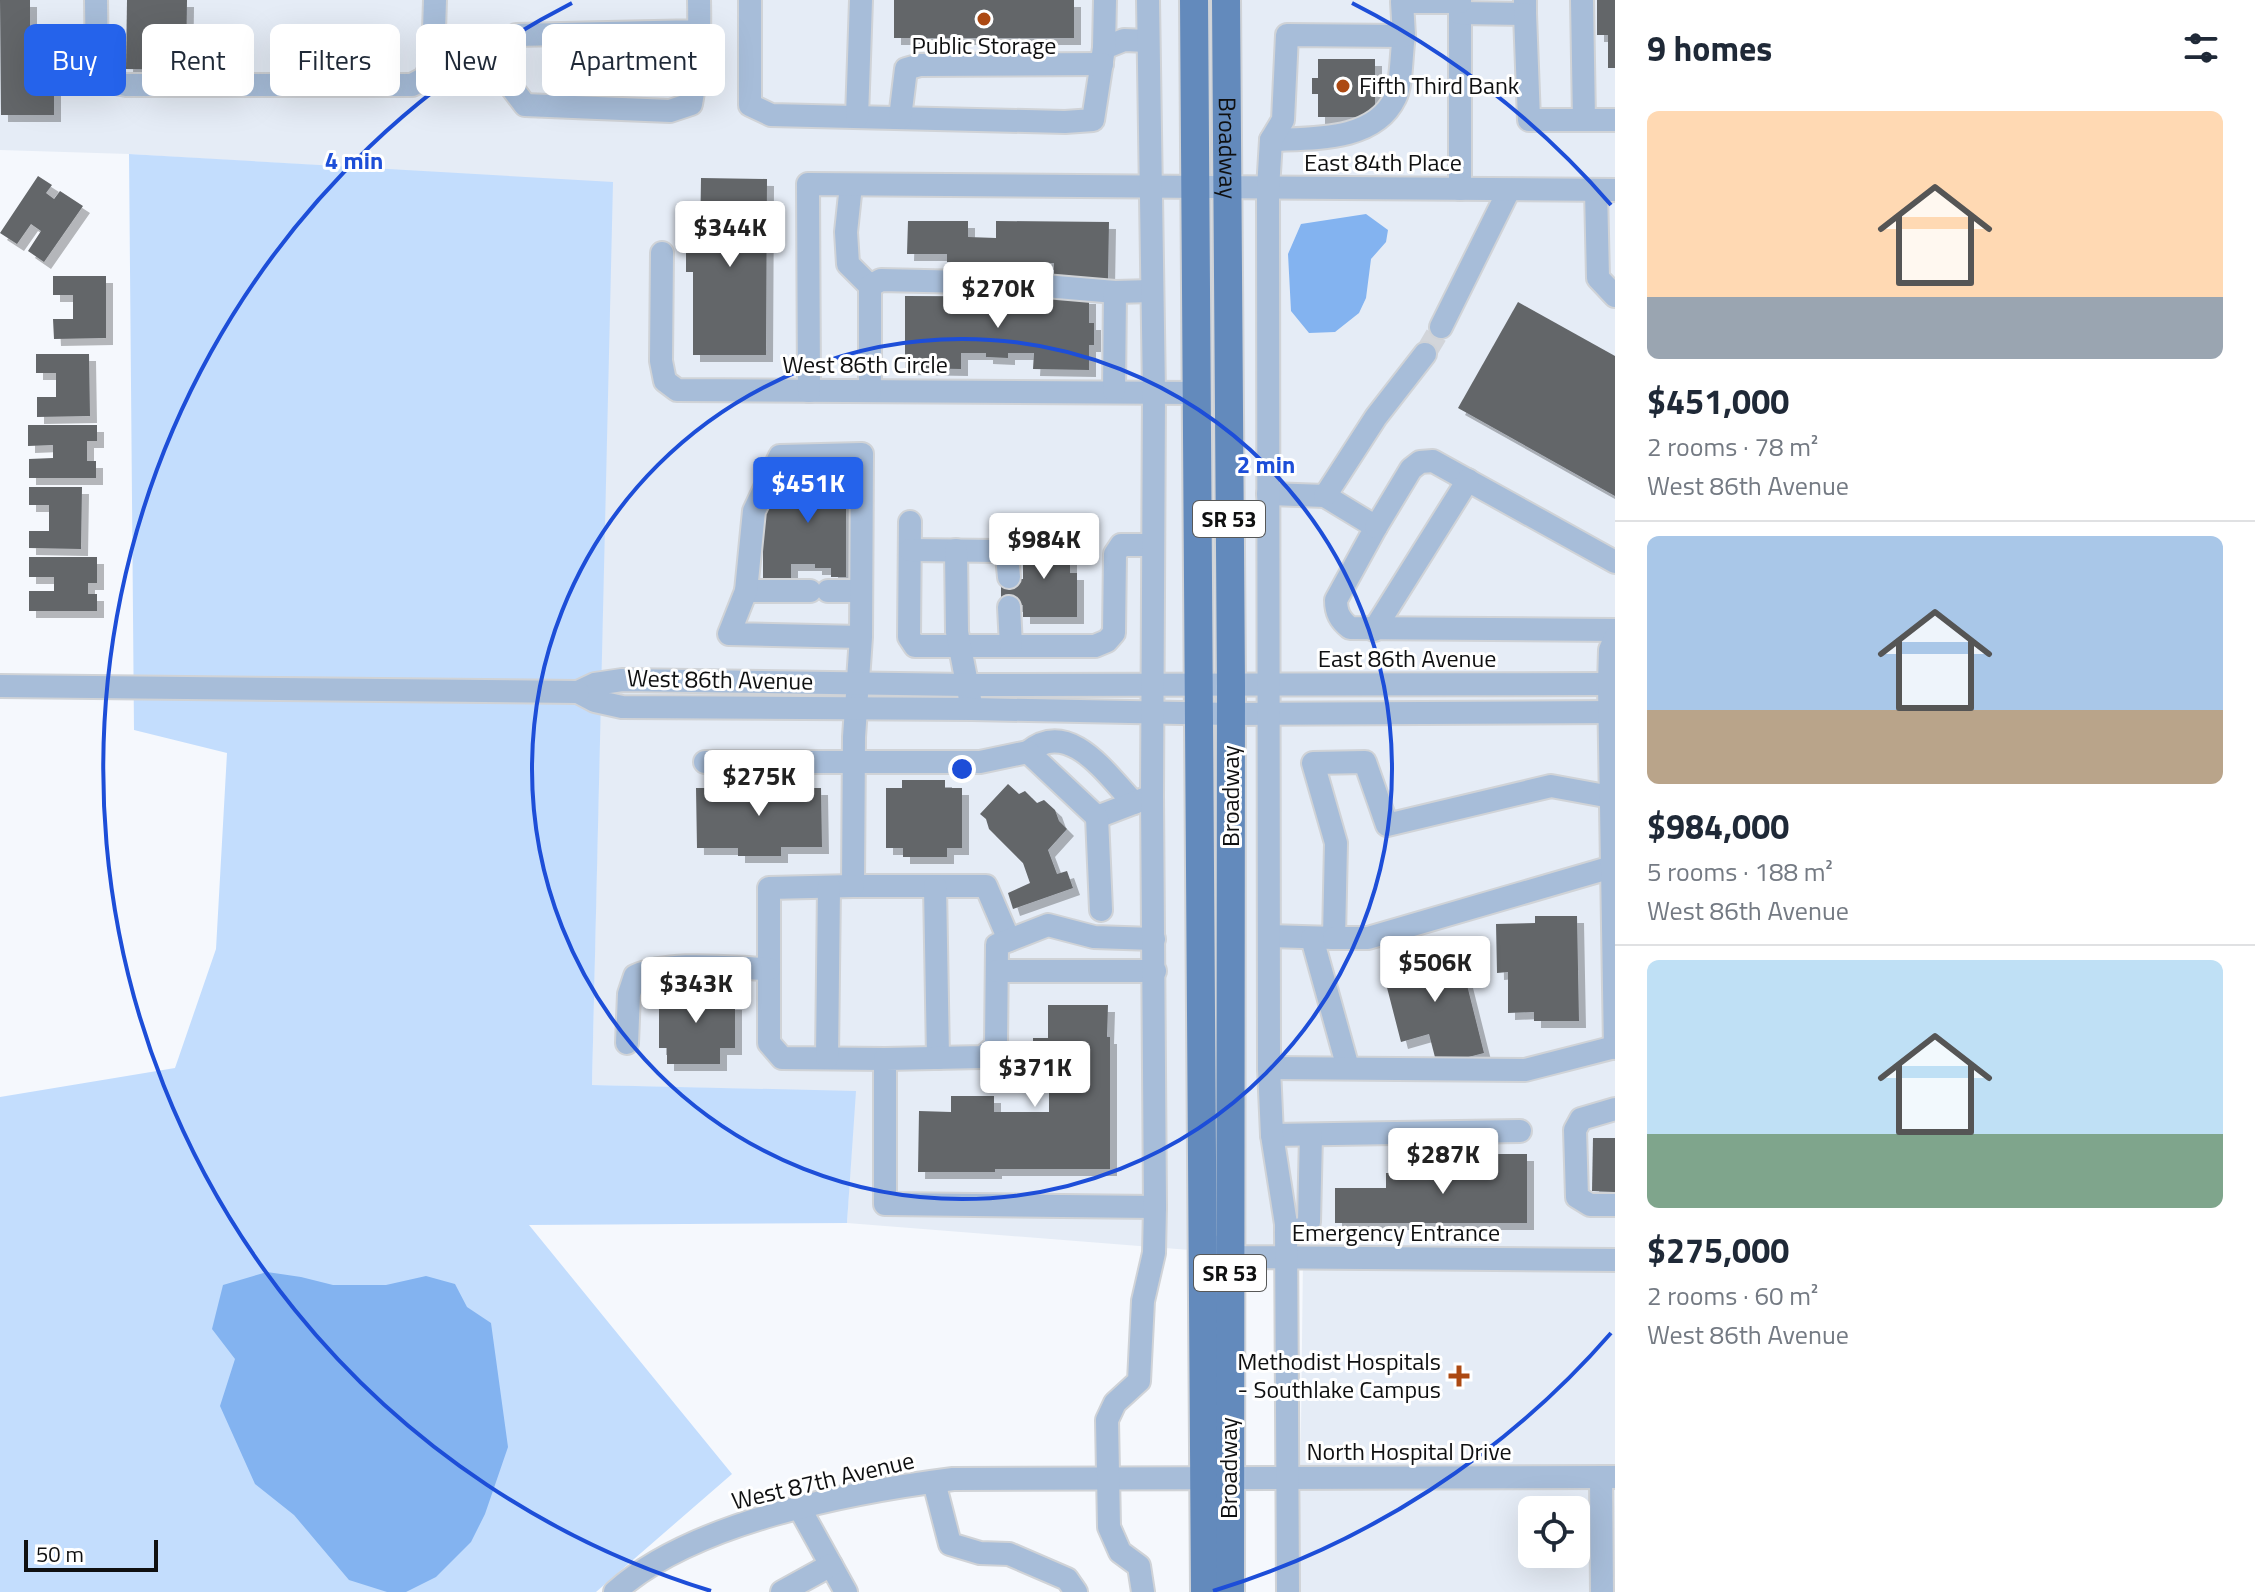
<!DOCTYPE html>
<meta charset="utf-8">
<style>
:root{--surface:#fff;--page:#f6f6f7;--text:#1f2937;--muted:#747a83;--line:#e0e1e3;--accent:#2563eb}
body{margin:0;font-family:"Titillium Web",sans-serif;background:var(--page);color:var(--text);height:100vh;display:flex;flex-direction:column;font-size:30px;white-space:nowrap}
*{box-sizing:border-box;margin:0}
p{font-size:26px;color:var(--muted)}
.icon{flex:none;width:44px;height:44px;fill:none;stroke:currentColor;stroke-width:2;stroke-linecap:round;stroke-linejoin:round}
.map{position:relative;flex:1;overflow:hidden}
.panel{display:flex;flex-direction:column;background:var(--surface);width:640px}
.panel>*{flex:none}
.guide{position:absolute;left:24px;top:24px;width:760px;height:72px;display:flex;gap:16px}
.tools{position:absolute;left:1518px;top:1496px;display:grid;gap:16px}
.tools a{display:grid;place-items:center;width:72px;height:72px;border-radius:12px;background:var(--surface);box-shadow:0 8px 32px #0002;font-size:40px}
.scale{position:absolute;left:24px;bottom:20px;width:134px;box-sizing:border-box;padding-left:8px;border:4px solid #0f1011;border-top:0;font-size:22px;line-height:28px;white-space:nowrap;color:#0f1011;-webkit-text-stroke:6px #fff;paint-order:stroke}
.price{position:absolute;translate:-50% -68px;padding:0 18px;border-radius:8px;background:#fff;color:#222;font-size:26px;line-height:52px;filter:drop-shadow(0 2px 4px #0008)}
.price::after{content:'';position:absolute;left:50%;top:48px;width:24px;height:18px;margin-left:-12px;background:inherit;clip-path:polygon(0 0,100% 0,50% 100%)}
.price.on{background:var(--accent);color:#fff}
ul{padding:0;list-style:none}
li{display:grid;align-content:center;gap:16px;height:424px;padding:0 32px}
li+li{border-top:2px solid var(--line)}
li span{display:grid;place-items:center;height:248px;border-radius:12px;color:#555}
li>.icon{margin-inline-start:auto}
span .icon{width:144px;height:144px;fill:#fffc;stroke-width:1}
li b{font-size:34px}
h2{display:flex;justify-content:space-between;align-items:center;height:96px;padding:0 32px;font-size:34px}
.chip{padding:0 28px;border-radius:12px;background:var(--surface);box-shadow:0 8px 32px #0002;font-size:28px;line-height:72px}
.chip.on{background:var(--accent);color:#fff}
main{display:flex;flex:1;min-height:0}
.map>svg:first-child{display:block}
.built{fill:#e5ecf6;fill-rule:evenodd}
.green{fill:#c3ddfd}
.water{fill:#83b3f0}
.building{fill:#636669;filter:url(#shadow)}
.lines{fill:none;stroke-linecap:round;stroke-linejoin:round}
.minor-tunnel{stroke:#d2d5da;stroke-width:22;stroke-dasharray:22 11;stroke-linecap:butt}
.minor-casing{stroke:#d0d3d7;stroke-width:26}
.major-casing{stroke:#d0d3d7;stroke-width:32}
.minor{stroke:#a7bdd9;stroke-width:22}
.major{stroke:#638abc;stroke-width:28}
.ring{fill:none;stroke:#1d4ed8;stroke-width:4}
.poi-dot{fill:#ac4912;stroke:#fff;stroke-width:3}
.labels{text-anchor:middle;stroke-width:6;stroke-linejoin:round;paint-order:stroke}
.shield{fill:#fff;stroke:#575858;stroke-width:2}
.shield-label{font-size:22px;font-weight:bold;fill:#0f1011}
.poi-label{font-size:24px;fill:#0f1011;stroke:#fff}
.street-label{font-size:24px;fill:#0f1011;stroke:#fff}
.centre{fill:#1d4ed8;stroke:#fff;stroke-width:4}
.ring-label{font-size:24px;text-anchor:middle;font-weight:bold;fill:#1d4ed8;stroke:#fff;stroke-width:6;stroke-linejoin:round;paint-order:stroke}
</style>
<main>
<div class="map">
<svg width="1615" height="1592" viewBox="0 0 1615 1592">
<defs>
<filter id="shadow"><feDropShadow dx="7" dy="7" stdDeviation="0" flood-color="#0004"/></filter>
</defs>
<rect width="100%" height="100%" fill="#f5f8fd"/>
<path class="built" d="M0,0H1615V1592H1299L1303,1259L847,1223L855,1092L592,1085L612,183L129,154L0,150ZM1532,1510H1576V1554H1532Z"/>
<path class="green" d="M129,154L613,182L592,1085L856,1091L847,1223L529,1225L732,1474L596,1592H0V1097L175,1068L216,949L227,753L134,730Z"/>
<g class="water">
<path d="M1366,214L1388,230L1386,242L1371,259L1366,298L1359,313L1335,332L1309,333L1291,311L1288,254L1301,224Z"/>
<path d="M267,1272L301,1277L333,1285H386L426,1276L455,1284L467,1307L491,1323L508,1447L485,1514L471,1542L436,1577L406,1592H387L349,1580L294,1515L255,1484L220,1406L235,1359L212,1329L223,1285Z"/>
</g>
<g class="building">
<path d="M0,0H30V56H40V65H54V115H1Z"/>
<path d="M127,0H187L186,70L126,69Z"/>
<rect x="894" y="0" width="180" height="38"/>
<path d="M1597,0H1615V68H1608V35H1597Z"/>
<path d="M1318,59H1375V117H1318V94H1312V78H1318Z"/>
<path d="M38,176L52,185L46,193L54,199L60,191L83,206L44,262L28,251L41,231L31,224L17,244L0,233Z"/>
<path d="M701,178L767,179L766,355H693V272H686V244H700Z"/>
<path d="M908,221H968V237L996,238V221L1109,222L1108,280H1054V263L947,262V254H907Z"/>
<path d="M53,276H106V338L54,339L53,319H73V295H53Z"/>
<path d="M905,296L1089,297V323H1094V345H1089V370L1033,369L1034,353H1008V358L986,357V353H961V369L905,368Z"/>
<path d="M1518,302L1615,356V496L1458,408Z"/>
<path d="M36,354H89L90,416L37,417V397H56V373H36Z"/>
<path d="M28,425H97V441H87V461H96V478H29V459L53,458V445L28,446Z"/>
<path d="M801,464H846V577H831V568H815V564H791V580H763V499H801Z"/>
<path d="M29,487H82L81,549L29,548V531H49V505H29Z"/>
<path d="M1023,540H1070V573H1077V617H1023V605H1001V579H1023Z"/>
<path d="M29,557H97V583H88V594H97V611H29V591H54V577H29Z"/>
<path d="M780,779V788H821L822,847H781V856H738V848H697L696,788H737V780Z"/>
<path d="M902,780H945V788H962V848H947V857H903V848H886V788H902Z"/>
<path d="M1008,784L1019,794L1025,791L1037,803L1044,800L1055,810L1059,821L1067,829L1048,850L1057,874L1067,871L1073,888L1013,909L1008,893L1030,883L1023,863L989,829L986,819L980,814Z"/>
<path d="M1535,916H1577L1579,1021H1534V1012L1508,1013V972L1497,973L1496,924L1535,923Z"/>
<path d="M1457,945L1484,1053L1437,1065L1429,1034L1401,1042L1383,972L1395,968L1393,961Z"/>
<path d="M666,987H727V1003H735V1048H720V1064H667V1048H659V1004H666Z"/>
<path d="M1048,1005H1108L1107,1037H1110V1169H995V1172H918L919,1111L951,1112V1096H994V1112H1049V1082H1033V1038H1048Z"/>
<path d="M1593,1138H1615V1192L1592,1191Z"/>
<path d="M1479,1154H1527V1223H1335V1188H1386V1173H1479Z"/>
</g>
<g class="lines">
<path class="minor-tunnel" d="M1425,354L1441,327"/>
<defs>
<g id="minor">
<path d="M96,0L97,72L104,81L126,85H412L425,78L433,61L435,0"/>
<path d="M699,0C700,39 698,66 691,104L670,111L525,105L500,72L497,51L516,35L700,31"/>
<path d="M750,0V105L771,115L1065,122L1093,120L1104,48L1124,40L1148,41"/>
<path d="M1460,0V189"/>
<path d="M1582,0L1584,120"/>
<path d="M1460,13L1525,14V0"/>
<path d="M1525,14L1529,120H1615"/>
<path d="M1104,48L1105,0"/>
<path d="M857,117L861,0"/>
<path d="M900,118L906,69L920,65L1102,64"/>
<path d="M1271,140C1312,138 1374,142 1395,98C1402,85 1401,52 1404,36"/>
<path d="M851,185L846,232L848,264L870,286"/>
<path d="M1596,190L1598,278L1615,296"/>
<path d="M662,253L661,361L665,381L677,390L1197,393"/>
<path d="M1441,327L1509,190"/>
<path d="M809,391L808,184L1615,190"/>
<path d="M870,391V286L881,280L1011,283L1115,292"/>
<path d="M1114,391L1115,292L1152,291"/>
<path d="M1268,494L1325,496L1376,527L1336,600C1336,613 1340,620 1350,628L1615,630"/>
<path d="M1325,496L1376,417L1425,354"/>
<path d="M910,522L909,637L915,646H1095L1107,641L1114,633L1115,554L1121,545H1152"/>
<path d="M1376,527L1411,469L1420,462L1433,461L1615,562"/>
<path d="M910,550L999,551L1007,556L1009,577"/>
<path d="M956,550L957,632L970,699"/>
<path d="M746,591H810"/>
<path d="M828,591H861"/>
<path d="M1009,607L1011,646"/>
<path d="M1374,630L1468,480"/>
<path d="M861,637L729,634L746,591L754,511L780,456L862,454L861,637L854,737L853,886H986L1009,940"/>
<path d="M1615,684L967,685L622,680L595,684L578,692L595,701L622,707L972,709L1231,714L1615,712"/>
<path d="M0,686L578,692"/>
<path d="M1028,752C1070,718 1106,774 1134,803"/>
<path d="M705,762H980L1028,752L1097,817L1152,796"/>
<path d="M1097,817L1101,910"/>
<path d="M853,886L769,888V1043L782,1058L885,1059"/>
<path d="M935,886L938,1058"/>
<path d="M1269,936L1334,938L1336,843L1313,763L1365,762L1387,825L1551,786L1611,797"/>
<path d="M1312,938L1348,1068"/>
<path d="M1334,938H1368L1612,867"/>
<path d="M1154,939L1094,937L1048,925L997,945L996,1046L983,1057L885,1059V1204L1155,1207"/>
<path d="M997,971H1155"/>
<path d="M627,1043L629,994L635,976C672,960 729,968 769,969"/>
<path d="M1615,1048L1609,684L1610,650L1615,638"/>
<path d="M827,1058L829,887"/>
<path d="M1269,1068L1525,1070L1615,1047"/>
<path d="M1615,1109L1581,1119L1575,1130L1577,1197L1590,1205H1615"/>
<path d="M1272,1135L1520,1131"/>
<path d="M1286,1233L1305,1228L1309,1222L1311,1135"/>
<path d="M1221,1246L1230,1257L1615,1260"/>
<path d="M1601,1477L1602,1592"/>
<path d="M934,1482L950,1544L980,1553L1009,1554L1067,1579L1076,1592"/>
<path d="M800,1509L846,1592"/>
<path d="M615,1592C692,1522 851,1492 953,1479L1615,1477"/>
<path d="M782,1592L831,1565"/>
<path d="M1143,1592L1139,1566L1120,1552L1109,1527L1107,1420L1115,1403L1139,1381L1143,1301L1154,1253L1155,1207L1152,796L1154,393L1148,0"/>
<path d="M1288,1592L1286,1224L1272,1135L1269,1068L1268,189L1271,140L1283,120L1287,35L1404,36L1402,2H1460"/>
</g>
<g id="major">
<path d="M1194,0L1205,1592"/>
<path id="s1" d="M1226,0L1231,685L1230,1592"/>
</g>
</defs>
<use href="#minor" class="minor-casing"/>
<use href="#major" class="major-casing"/>
<use href="#minor" class="minor"/>
<use href="#major" class="major"/>
</g>
<g class="ring">
<circle cx="962" cy="769" r="430"/>
<path d="M1611 1333A860 860 0 0 1 1213 1591M711 1591A860 860 0 0 1 572 3M1352 3A860 860 0 0 1 1611 205"/>
</g>
<g class="poi-dot">
<circle cx="984" cy="19" r="8"/>
<circle cx="1343" cy="86" r="8"/>
<path d="M1455 1364h8v8h8v8h-8v8h-8v-8h-8v-8h8z"/>
</g>
<g class="labels">
<g class="shield">
<rect x="1193" y="501" width="72" height="36" rx="6"/>
<rect x="1194" y="1255" width="72" height="36" rx="6"/>
</g>
<g class="shield-label">
<text x="1229" y="527">SR 53</text>
<text x="1230" y="1281">SR 53</text>
</g>
<g class="poi-label">
<text x="984" y="54">Public Storage</text>
<text x="1359" y="94" text-anchor="start">Fifth Third Bank</text>
<text x="1441" y="1370" text-anchor="end">Methodist Hospitals<tspan x="1441" dy="28">- Southlake Campus</tspan></text>
</g>
<g class="street-label">
<text dy="8" stroke="none"><textPath href="#s1" startOffset="148">Broadway</textPath></text>
<text x="1383" y="171">East 84th Place</text>
<text x="865" y="373">West 86th Circle</text>
<text x="1407" y="667">East 86th Avenue</text>
<text transform="translate(720 680) rotate(1)" y="8">West 86th Avenue</text>
<text transform="translate(1231 796) rotate(-90)" y="8">Broadway</text>
<text x="1396" y="1241">Emergency Entrance</text>
<text x="1409" y="1460">North Hospital Drive</text>
<text transform="translate(1229 1468) rotate(-90)" y="8">Broadway</text>
<text transform="translate(823 1481) rotate(-13)" y="8">West 87th Avenue</text>
</g>
</g>
<circle cx="962" cy="769" r="12" class="centre"/>
<g class="ring-label">
<text x="354" y="169">4 min</text>
<text x="1266" y="473">2 min</text>
</g>
</svg>
<div class="tools">
<a><svg class="icon" aria-label="locate" viewBox="0 0 24 24"><circle cx="12" cy="12" r="6"/><path d="M12 2v4M12 18v4M2 12h4M18 12h4"/></svg></a>
</div>
<div class="scale">50 m</div>
<b class="price" style="left:730px;top:269px">$344K</b>
<b class="price" style="left:998px;top:330px">$270K</b>
<b class="price on" style="left:808px;top:525px">$451K</b>
<b class="price" style="left:1044px;top:581px">$984K</b>
<b class="price" style="left:759px;top:818px">$275K</b>
<b class="price" style="left:1435px;top:1004px">$506K</b>
<b class="price" style="left:696px;top:1025px">$343K</b>
<b class="price" style="left:1035px;top:1109px">$371K</b>
<b class="price" style="left:1443px;top:1196px">$287K</b>
<div class="guide">
<a class="chip on">Buy</a>
<a class="chip">Rent</a>
<a class="chip">Filters</a>
<a class="chip">New</a>
<a class="chip">Apartment</a>
</div>
</div>
<section class="panel">
<h2>9 homes<svg class="icon" aria-label="filters" viewBox="0 0 24 24"><path d="M4 7h16M4 17h16"/><circle cx="9" cy="7" r="2"/><circle cx="15" cy="17" r="2"/></svg></h2>
<ul>
<li><span style="background:linear-gradient(#ffd9b3 75%,#9aa5b1 0)"><svg class="icon" aria-label="home" viewBox="0 0 24 24"><path d="M3 11l9-7 9 7M6 9v11h12V9"/></svg></span><div><b>$451,000</b><p>2 rooms · 78 m²</p><p>West 86th Avenue</p></div></li>
<li><span style="background:linear-gradient(#a9c7e8 70%,#b9a48a 0)"><svg class="icon" aria-label="home" viewBox="0 0 24 24"><path d="M3 11l9-7 9 7M6 9v11h12V9"/></svg></span><div><b>$984,000</b><p>5 rooms · 188 m²</p><p>West 86th Avenue</p></div></li>
<li><span style="background:linear-gradient(#bfe0f5 70%,#7fa58c 0)"><svg class="icon" aria-label="home" viewBox="0 0 24 24"><path d="M3 11l9-7 9 7M6 9v11h12V9"/></svg></span><div><b>$275,000</b><p>2 rooms · 60 m²</p><p>West 86th Avenue</p></div></li>
</ul>
</section>
</main>
